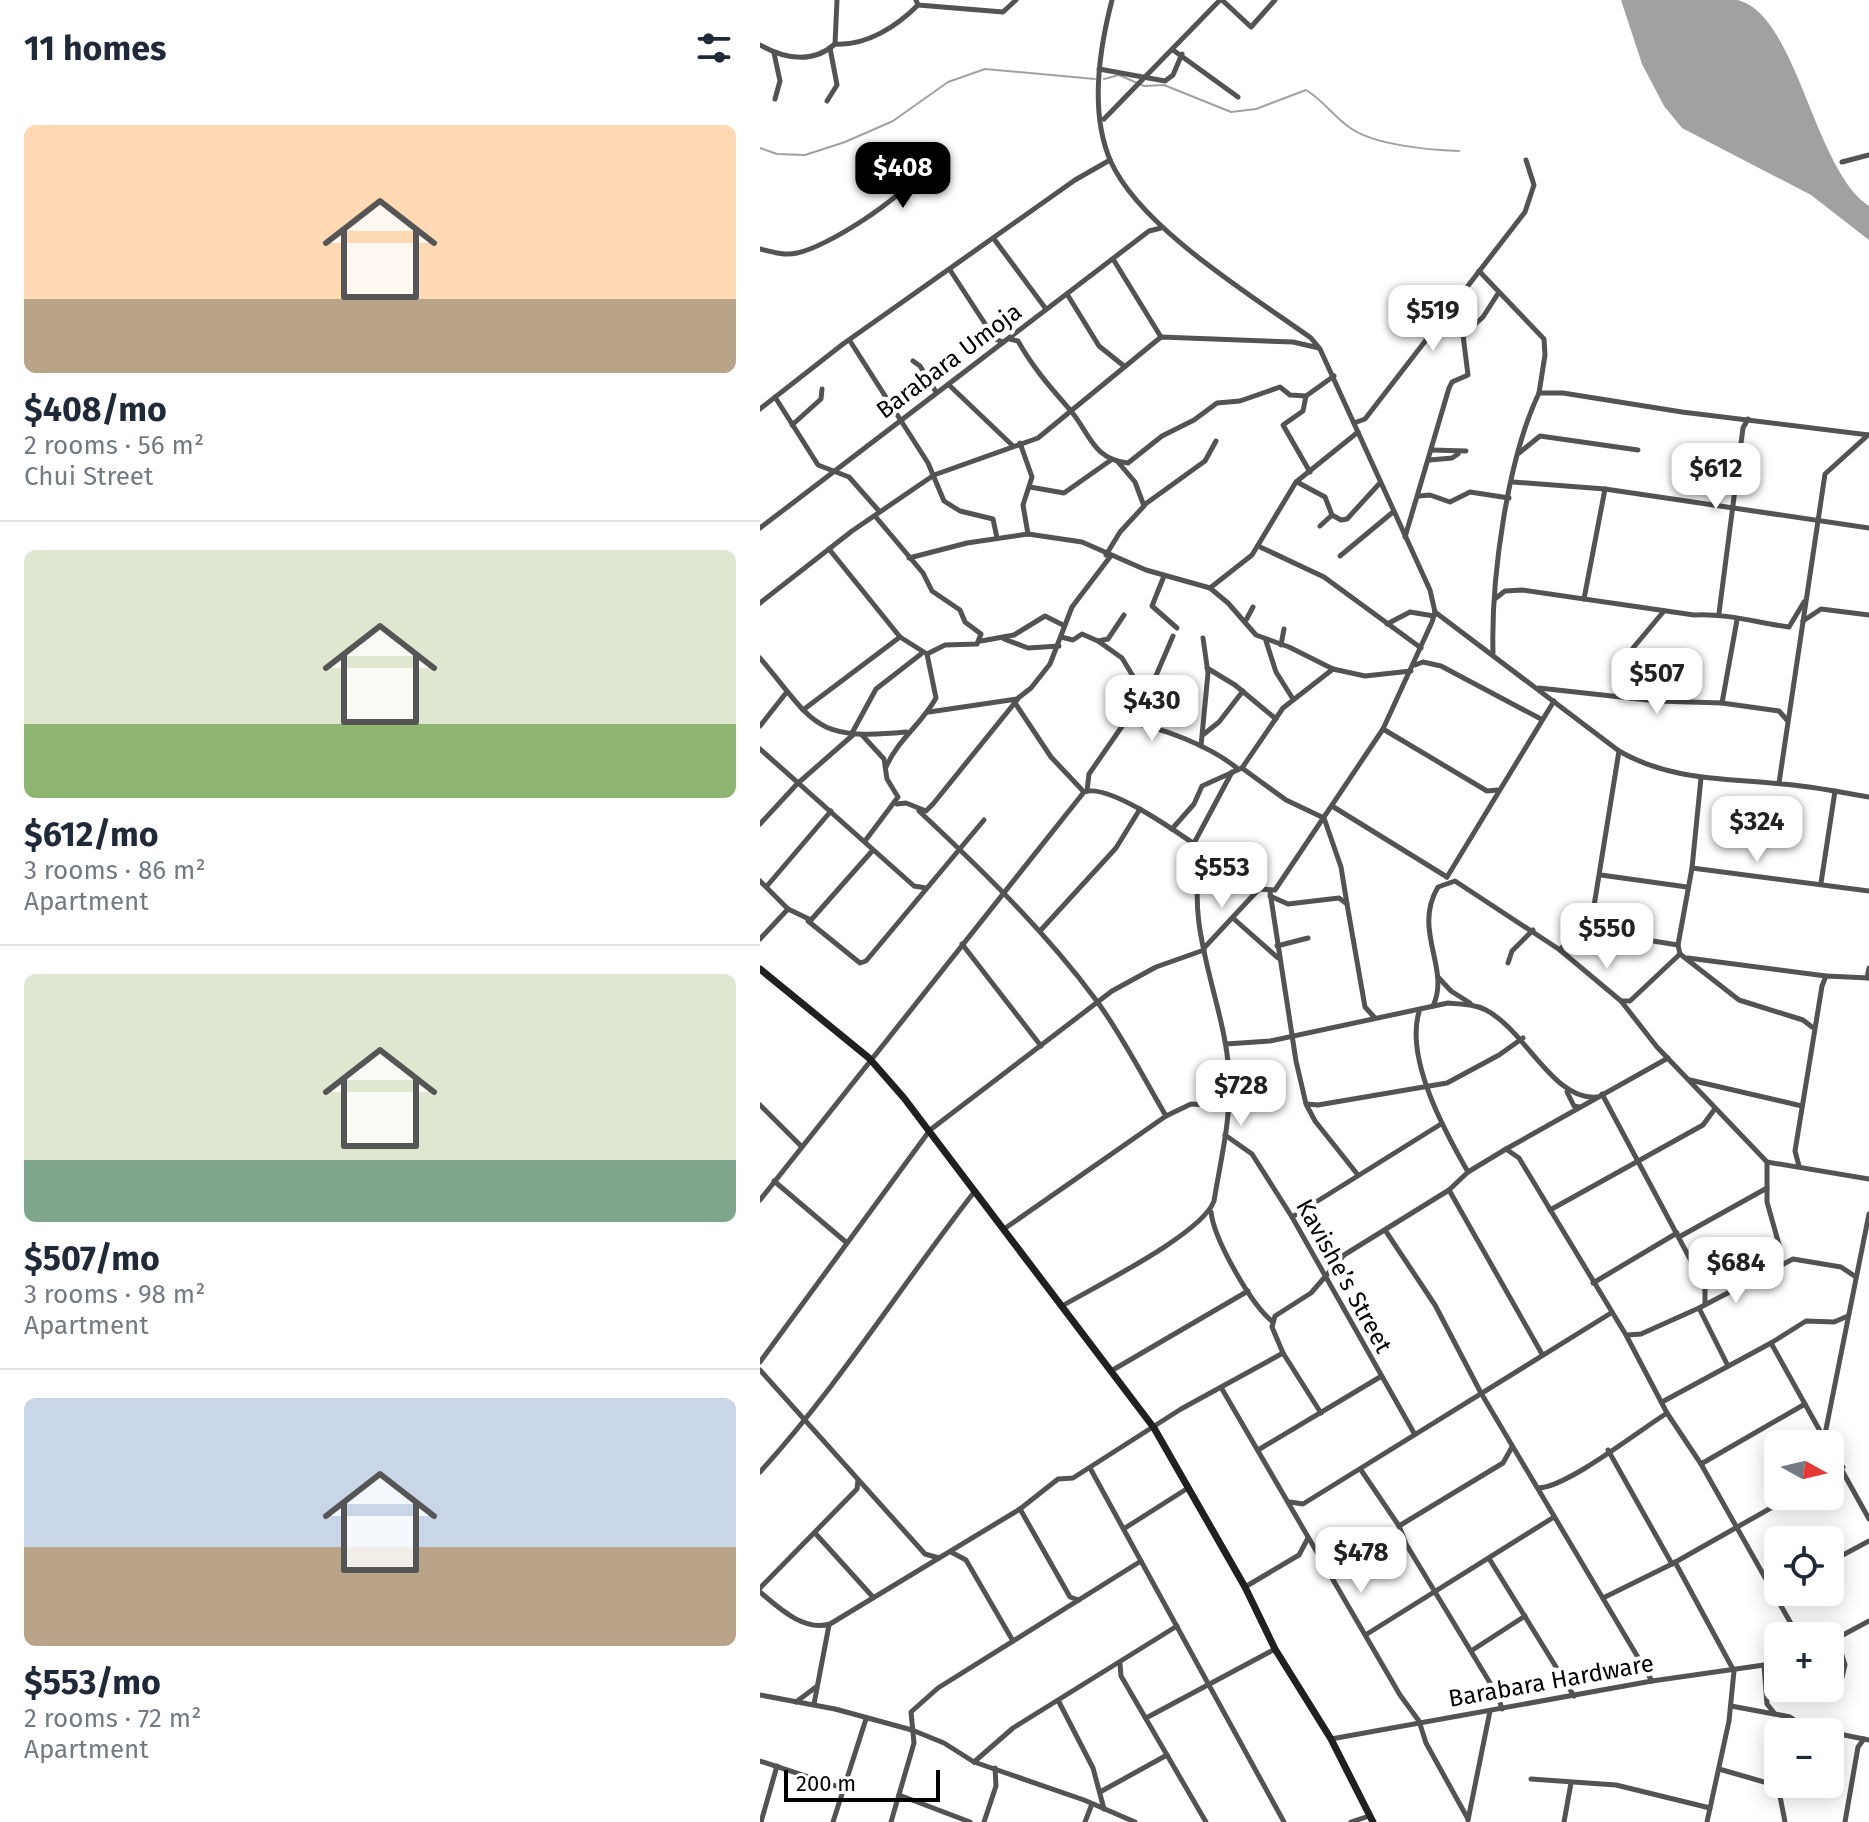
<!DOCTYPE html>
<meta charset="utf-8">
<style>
:root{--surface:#fff;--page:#f6f6f7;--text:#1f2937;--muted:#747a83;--line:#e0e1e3;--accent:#000}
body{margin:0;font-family:"Fira Sans",sans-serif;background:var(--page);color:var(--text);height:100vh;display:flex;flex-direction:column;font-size:30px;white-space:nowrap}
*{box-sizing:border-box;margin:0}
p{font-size:26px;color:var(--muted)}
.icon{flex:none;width:44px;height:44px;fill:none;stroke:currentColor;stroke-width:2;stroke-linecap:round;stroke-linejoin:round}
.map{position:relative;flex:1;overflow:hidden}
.drawer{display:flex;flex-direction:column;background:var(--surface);width:760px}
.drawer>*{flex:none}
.needle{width:52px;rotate:98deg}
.fabs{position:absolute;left:1004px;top:1430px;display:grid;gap:16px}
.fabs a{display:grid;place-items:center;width:80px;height:80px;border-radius:12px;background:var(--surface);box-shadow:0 4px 20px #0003;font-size:40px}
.scale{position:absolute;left:24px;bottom:20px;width:156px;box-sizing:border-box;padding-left:8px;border:4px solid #000;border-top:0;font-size:22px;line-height:28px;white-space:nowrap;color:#000;-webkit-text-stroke:6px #fff;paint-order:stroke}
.price{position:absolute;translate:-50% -68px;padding:0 18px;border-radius:16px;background:#fff;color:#222;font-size:26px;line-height:52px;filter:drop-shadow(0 2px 4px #0008)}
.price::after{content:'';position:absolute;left:50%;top:48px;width:24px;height:18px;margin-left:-12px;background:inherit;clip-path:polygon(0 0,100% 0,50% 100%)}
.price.on{background:var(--accent);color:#fff}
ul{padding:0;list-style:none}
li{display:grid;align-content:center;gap:16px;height:424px;padding:0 24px}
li+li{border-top:2px solid var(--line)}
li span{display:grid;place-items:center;height:248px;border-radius:12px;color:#555}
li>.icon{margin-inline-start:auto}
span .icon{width:144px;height:144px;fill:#fffc;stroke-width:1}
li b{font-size:34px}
h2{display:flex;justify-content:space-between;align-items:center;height:96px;padding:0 24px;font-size:34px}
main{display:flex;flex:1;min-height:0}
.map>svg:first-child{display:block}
.water{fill:#a1a1a1}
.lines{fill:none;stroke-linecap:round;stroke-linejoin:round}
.stream{stroke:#a1a1a1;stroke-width:2}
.street{stroke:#535353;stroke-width:5}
.secondary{stroke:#202020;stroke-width:7}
.labels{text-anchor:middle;stroke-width:8;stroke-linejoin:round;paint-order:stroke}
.street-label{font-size:24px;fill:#000;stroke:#fff}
</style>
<main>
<section class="drawer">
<h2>11 homes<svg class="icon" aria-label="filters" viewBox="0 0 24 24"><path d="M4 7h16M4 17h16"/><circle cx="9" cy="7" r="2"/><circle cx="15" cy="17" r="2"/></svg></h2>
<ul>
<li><span style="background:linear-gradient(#ffd9b3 70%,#b9a48a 0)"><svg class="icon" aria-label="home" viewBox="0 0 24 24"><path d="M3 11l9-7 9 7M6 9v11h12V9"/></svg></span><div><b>$408/mo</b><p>2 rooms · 56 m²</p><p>Chui Street</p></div></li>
<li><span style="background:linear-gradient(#dfe7d0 70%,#8fb573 0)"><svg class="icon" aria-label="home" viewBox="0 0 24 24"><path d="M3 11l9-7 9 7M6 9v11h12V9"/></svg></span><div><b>$612/mo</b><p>3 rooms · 86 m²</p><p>Apartment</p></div></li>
<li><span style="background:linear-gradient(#dfe7d0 75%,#7fa58c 0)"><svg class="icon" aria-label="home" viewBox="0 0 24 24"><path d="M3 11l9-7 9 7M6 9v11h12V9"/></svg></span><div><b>$507/mo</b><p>3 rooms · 98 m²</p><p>Apartment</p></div></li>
<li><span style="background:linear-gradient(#c9d6e8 60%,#b9a48a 0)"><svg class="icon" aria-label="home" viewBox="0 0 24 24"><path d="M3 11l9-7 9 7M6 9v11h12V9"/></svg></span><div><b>$553/mo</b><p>2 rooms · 72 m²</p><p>Apartment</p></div></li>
</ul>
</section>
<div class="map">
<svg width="1109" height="1822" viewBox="0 0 1109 1822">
<rect width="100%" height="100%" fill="#fff"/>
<path class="water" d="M861,0C890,0 951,0 977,0C1037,13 1053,169 1109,206V240L1051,195L922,128L904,106L882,64Z"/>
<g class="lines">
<g class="stream">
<path d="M344,79L359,75L384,86L404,85L471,112L496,109L546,90C563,100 573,116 589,127C612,145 670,150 699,151"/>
<path d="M0,148L17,154L45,155L85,142L133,121L188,82L225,69L335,79"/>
</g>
<g class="street">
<path d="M156,0L158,5L243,12L256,0"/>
<path d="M462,0L491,27L515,0"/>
<path d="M75,44C107,46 137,26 158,5"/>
<path d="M0,45C25,59 52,64 75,44L77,0"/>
<path d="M413,50L478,97"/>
<path d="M14,53L20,81L15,99"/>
<path d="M339,69L405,81L413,75L422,54"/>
<path d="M67,101L77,85L70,48"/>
<path d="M344,119L460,0"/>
<path d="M1082,162L1109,155"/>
<path d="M234,239L286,309"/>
<path d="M0,249C12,252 25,256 37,253C67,247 142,199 157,173"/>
<path d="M353,259L401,337"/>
<path d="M190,270L235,339L243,342"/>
<path d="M719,271L784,339L785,355L779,393"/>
<path d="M307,294L339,346L364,366"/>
<path d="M250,339L258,341C273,368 291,388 311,411C330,434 333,459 368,463L402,436L434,420L457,403L480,401L520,387L530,395L546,396"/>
<path d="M90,341L168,463L184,501L200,511L233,519L237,538"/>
<path d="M153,361L160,366L176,392"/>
<path d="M189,385L253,446"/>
<path d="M15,397L58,465L89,477L119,511"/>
<path d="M0,409L83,344L315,180L350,160"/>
<path d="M594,423L605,419L765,212L774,185L766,160"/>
<path d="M32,425L61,399L62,389"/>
<path d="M260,443L272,477L263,505L268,534"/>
<path d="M672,450L706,451"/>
<path d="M759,453L780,436L878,450"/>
<path d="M670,460L692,458L698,454"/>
<path d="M550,472L523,425L543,411L546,396L574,376"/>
<path d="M537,482L565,497L572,515"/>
<path d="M753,482L845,489L1109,528"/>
<path d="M270,487L304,493L351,460"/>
<path d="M659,496L670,495L690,502L710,492L749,498"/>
<path d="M384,505L445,461L456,441"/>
<path d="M115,516L163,573L172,591L200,610L205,622L221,634L217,644L185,645L167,654L176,698C161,725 139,738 126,767"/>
<path d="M560,526L572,515L581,520L587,519L619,484"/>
<path d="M0,528L389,231L401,228"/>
<path d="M645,537L689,388L692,382L708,375L703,335L723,317L739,292"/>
<path d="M498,546L564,577L661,648"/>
<path d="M69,549L140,637L167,654"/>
<path d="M346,555L360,532L384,506L375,482L358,462"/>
<path d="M580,556L633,512"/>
<path d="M149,558L207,543L268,534L322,542L386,570L450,588L468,603L496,635L529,647L573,669L605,676L651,671"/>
<path d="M404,576L392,606L417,628"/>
<path d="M450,588L492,555L536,482L598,432"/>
<path d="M736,598L745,591L762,590L934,615C966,613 998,623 1029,627L1044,602"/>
<path d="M824,599L845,489"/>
<path d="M0,603L92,531L174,475L278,438L401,337L533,342L559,348"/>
<path d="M675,612L859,751C911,781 965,778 1022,784C1051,786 1080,792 1109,797"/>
<path d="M959,613L983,428L988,419"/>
<path d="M1043,621L1061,609L1109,615"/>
<path d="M485,622L493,607"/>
<path d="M627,624L650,612L674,616"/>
<path d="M301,637L313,640L322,634L338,641L348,639L364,615"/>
<path d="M244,639L268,648L299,646"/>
<path d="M221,641L254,635L285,616L303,625"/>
<path d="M338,641L362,658L385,696"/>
<path d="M506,641L516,672L533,699"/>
<path d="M521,645L524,629"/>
<path d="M733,653C731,579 747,460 779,393H803L922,412L1109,435"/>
<path d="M0,658C55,723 52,741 146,732"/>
<path d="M655,665L663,662L681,666L781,719"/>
<path d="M447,668L475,685L516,719"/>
<path d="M779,688L897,701L962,703L1019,711L1027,720"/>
<path d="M868,697L873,648L904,611"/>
<path d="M255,703L291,757L324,792"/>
<path d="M962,703L977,620"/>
<path d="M43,710L140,637"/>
<path d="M169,712L257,699L271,688L290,664L312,607L350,557"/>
<path d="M365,722L367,712L392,685L413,636"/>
<path d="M0,726L26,693"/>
<path d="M623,729L727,791L737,790"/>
<path d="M92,733L116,689L161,654"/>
<path d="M444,734L459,722L483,691"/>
<path d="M102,735L124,759L127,779L138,797L105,841"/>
<path d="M441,746L448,673L443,638"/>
<path d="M0,749L154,886L166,888"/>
<path d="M482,768L526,800L564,818L581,867L587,904"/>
<path d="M1019,783L1065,474L1108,435"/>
<path d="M327,791L329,774L365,722C400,726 452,747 478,769"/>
<path d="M137,804L146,803L166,811L173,804L257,700"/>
<path d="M572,806L687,877"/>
<path d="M159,811C222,870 284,930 336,1000C362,1035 383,1077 406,1116"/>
<path d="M0,824L37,784L94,734"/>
<path d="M412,829L434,804L442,786L482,768L523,708L573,669"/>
<path d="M433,845L472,772"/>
<path d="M932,868L1109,891"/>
<path d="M841,875L927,887"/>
<path d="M687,877L794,701"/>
<path d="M0,881L28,909"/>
<path d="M1061,883L1075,791"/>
<path d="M7,886L71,811"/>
<path d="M510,892L536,1061L546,1104L555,1121L598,1175"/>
<path d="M510,896L528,904L579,898L587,904L605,1007L615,1018"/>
<path d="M474,919L518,958"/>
<path d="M48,921L100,963L106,961L224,820"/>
<path d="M826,921L865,922L893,941L918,945"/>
<path d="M280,931L356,848L380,809"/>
<path d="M0,939L28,909L51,920L113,850"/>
<path d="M202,944L281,1046"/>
<path d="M517,946L548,938"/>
<path d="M444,948L499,889"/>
<path d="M800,950L834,906L859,751"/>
<path d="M920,954L979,1000L1043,1020L1052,1027"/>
<path d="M928,958L1066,976"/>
<path d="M748,963L752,951L773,930"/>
<path d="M678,977L691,991L710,1003"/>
<path d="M1107,978L1109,968"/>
<path d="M862,1001H870L920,954L918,945L932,868L941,778"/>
<path d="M673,1006C691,968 652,931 678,887L695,881L800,950L861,1001L897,1047L1007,1162L1109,1179"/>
<path d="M659,1012C645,1059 685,1132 708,1172"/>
<path d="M466,1044L510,1041L688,1003C701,1004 714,1004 726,1010C766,1031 793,1101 837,1097"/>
<path d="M930,1080L1042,1106"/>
<path d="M807,1092L814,1106L819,1107"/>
<path d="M842,1094L945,1287V1304"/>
<path d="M547,1104L558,1105L687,1083L739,1055L763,1038"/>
<path d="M0,1105L41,1146"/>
<path d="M465,1135L492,1154L532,1217L654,1433"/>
<path d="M746,1149L908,1058"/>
<path d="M1007,1162V1202L1020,1248L1018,1266"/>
<path d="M1039,1166L1035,1151L1062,986L1066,976L1109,978"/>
<path d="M14,1181L87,1243"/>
<path d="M689,1190L782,1354"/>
<path d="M0,1200L324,792C357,780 466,869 499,889L515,890L623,729L672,622L675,612L670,590L560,349L551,338C491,295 381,228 351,162C329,113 339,50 352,0"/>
<path d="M790,1210L943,1125L954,1110"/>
<path d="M451,1212C454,1239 491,1305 513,1322"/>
<path d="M532,1217L681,1124"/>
<path d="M244,1229L406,1116L431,1104L470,1106"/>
<path d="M625,1230L675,1305L721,1393L892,1681"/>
<path d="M919,1237L1007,1188"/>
<path d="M833,1283L917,1233"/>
<path d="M302,1306C336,1286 442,1234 454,1201C461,1158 472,1115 469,1072C464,999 422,925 443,853"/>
<path d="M939,1308L967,1364"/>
<path d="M867,1335L881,1334L939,1308L1033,1259L1081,1267L1096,1277"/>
<path d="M1011,1343L1046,1321L1074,1322L1088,1316"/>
<path d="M523,1353L561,1413"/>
<path d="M0,1362L170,1130L352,991L396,967L444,950"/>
<path d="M0,1370L165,1554L179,1558"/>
<path d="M351,1371L488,1291"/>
<path d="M462,1389L640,1695L659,1721L666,1743L708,1819"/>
<path d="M902,1402L1011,1343L1109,1519"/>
<path d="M1065,1434L1109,1214"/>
<path d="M498,1450L620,1377"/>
<path d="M848,1450L912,1564"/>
<path d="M941,1464L1045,1404"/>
<path d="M330,1468L524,1822"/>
<path d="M601,1470L639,1526L646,1544L738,1696L742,1709"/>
<path d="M0,1472C80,1384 142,1284 215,1191"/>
<path d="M1070,1474L1083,1467"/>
<path d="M778,1488C806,1488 880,1430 907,1413"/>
<path d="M530,1502L543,1504L851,1313"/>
<path d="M260,1509L310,1597L319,1600"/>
<path d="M639,1526L743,1463L752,1447"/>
<path d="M365,1528L428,1488"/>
<path d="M55,1533L112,1596"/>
<path d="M191,1552L206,1560L253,1641"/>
<path d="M730,1560L814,1696"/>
<path d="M915,1562L974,1671L969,1721L947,1822"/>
<path d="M1070,1562L1109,1541"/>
<path d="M485,1587L539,1555L548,1538"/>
<path d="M0,1588L97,1489L98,1480"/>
<path d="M0,1592C19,1608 44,1632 70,1624L260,1509L298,1479L313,1478L421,1409L523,1353L512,1327L515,1316L551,1293L584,1255L689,1190L708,1172L746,1149L759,1158L866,1335L907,1413L941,1464L1038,1636"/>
<path d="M843,1598L912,1564L1032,1496"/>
<path d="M607,1634L794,1517"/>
<path d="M1077,1639L1085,1665L1077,1698"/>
<path d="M1070,1642L1109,1621"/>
<path d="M711,1651L765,1616"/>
<path d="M360,1664L361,1676L446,1822"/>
<path d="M1004,1666L1007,1704L1015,1714L1030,1717L1045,1727L1109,1740"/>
<path d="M0,1695L75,1709L152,1730L184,1743L214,1762L324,1800L375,1822"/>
<path d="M36,1702L56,1687"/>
<path d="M299,1702L333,1768L344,1809"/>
<path d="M54,1704L69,1625"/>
<path d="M971,1706L1014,1714"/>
<path d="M386,1718L515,1649"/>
<path d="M571,1739L892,1681L1018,1663"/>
<path d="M0,1761L82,1788"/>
<path d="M214,1762L253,1728L417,1626"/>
<path d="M959,1769L1018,1786L1025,1822"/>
<path d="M771,1779L856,1785L950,1808"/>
<path d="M340,1792L407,1755"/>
<path d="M139,1795L210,1822"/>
<path d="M708,1820L730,1711"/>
<path d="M1,1822L17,1766"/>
<path d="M73,1822L106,1719"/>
<path d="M131,1822L154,1743L151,1712L178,1688L381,1561"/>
<path d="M224,1822L236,1786L235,1768"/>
<path d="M325,1822L332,1804"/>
<path d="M591,1822L609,1816"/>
<path d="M804,1822L811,1783"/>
<path d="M1085,1822L1098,1747L1104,1739"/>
</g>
<path class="secondary" d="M0,969L109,1058L144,1098L394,1428L485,1587L515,1649L571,1739L613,1822"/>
</g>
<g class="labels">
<g class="street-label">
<text transform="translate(189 361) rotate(-37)" y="8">Barabara Umoja</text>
<text transform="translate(584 1276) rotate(61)" y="8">Kavishe’s Street</text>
<text transform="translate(791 1681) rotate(-10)" y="8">Barabara Hardware</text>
</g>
</g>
</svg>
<div class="fabs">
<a><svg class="needle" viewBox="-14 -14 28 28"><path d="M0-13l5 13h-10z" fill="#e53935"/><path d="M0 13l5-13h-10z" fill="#747a83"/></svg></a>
<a><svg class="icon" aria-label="locate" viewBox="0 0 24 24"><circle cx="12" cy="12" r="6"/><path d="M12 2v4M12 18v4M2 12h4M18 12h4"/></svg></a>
<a>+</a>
<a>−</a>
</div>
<div class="scale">200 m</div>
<b class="price on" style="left:143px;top:210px">$408</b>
<b class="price" style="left:673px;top:353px">$519</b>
<b class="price" style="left:956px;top:511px">$612</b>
<b class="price" style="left:897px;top:716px">$507</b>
<b class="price" style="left:392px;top:743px">$430</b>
<b class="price" style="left:997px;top:864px">$324</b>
<b class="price" style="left:462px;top:910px">$553</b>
<b class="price" style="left:847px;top:971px">$550</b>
<b class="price" style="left:481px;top:1128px">$728</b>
<b class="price" style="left:976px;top:1305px">$684</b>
<b class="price" style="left:601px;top:1595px">$478</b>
</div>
</main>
